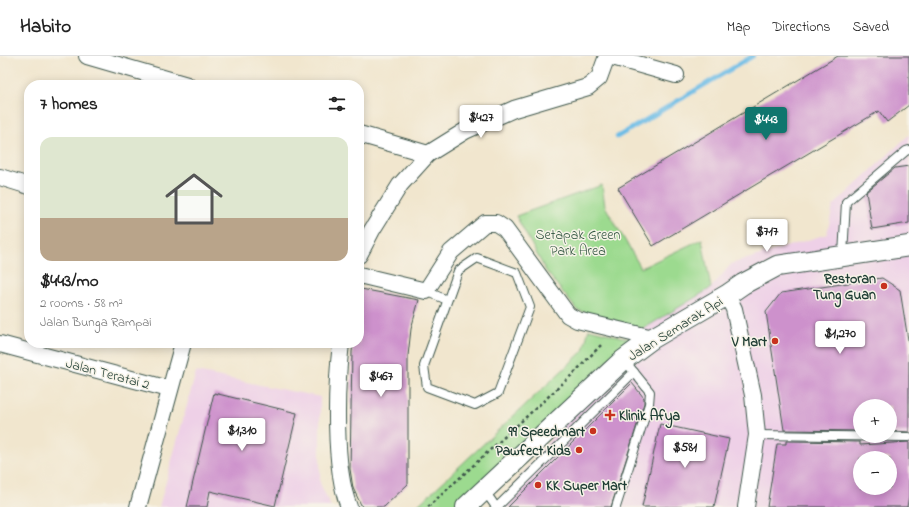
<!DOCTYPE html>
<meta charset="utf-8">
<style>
:root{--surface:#fff;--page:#f6f6f6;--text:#222;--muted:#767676;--line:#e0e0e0;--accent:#0f766e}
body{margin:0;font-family:"Indie Flower",sans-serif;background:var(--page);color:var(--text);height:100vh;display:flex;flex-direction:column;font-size:15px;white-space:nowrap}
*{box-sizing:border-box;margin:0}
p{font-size:13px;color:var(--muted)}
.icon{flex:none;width:22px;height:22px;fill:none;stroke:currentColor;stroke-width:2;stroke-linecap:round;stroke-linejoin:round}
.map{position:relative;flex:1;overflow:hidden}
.side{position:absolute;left:24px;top:24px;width:340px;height:268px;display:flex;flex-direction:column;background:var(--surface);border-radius:16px;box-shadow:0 2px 10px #0003}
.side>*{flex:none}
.tools{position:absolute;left:853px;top:343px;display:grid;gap:8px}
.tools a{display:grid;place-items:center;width:44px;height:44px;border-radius:50%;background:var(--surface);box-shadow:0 2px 10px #0003;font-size:20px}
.price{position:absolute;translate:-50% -34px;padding:0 9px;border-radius:4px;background:#fff;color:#222;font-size:13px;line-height:26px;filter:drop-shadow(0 1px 2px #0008)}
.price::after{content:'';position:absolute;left:50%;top:24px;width:12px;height:9px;margin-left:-6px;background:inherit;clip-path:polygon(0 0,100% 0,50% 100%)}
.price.active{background:var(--accent);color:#fff}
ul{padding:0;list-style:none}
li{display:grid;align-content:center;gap:8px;height:212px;padding:0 16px}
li+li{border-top:1px solid var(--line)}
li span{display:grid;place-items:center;height:124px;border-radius:12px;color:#555}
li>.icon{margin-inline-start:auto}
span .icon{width:72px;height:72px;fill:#fffc;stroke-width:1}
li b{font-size:17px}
h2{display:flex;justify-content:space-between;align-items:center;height:48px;padding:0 16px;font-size:17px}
header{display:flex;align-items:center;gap:24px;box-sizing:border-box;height:56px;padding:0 20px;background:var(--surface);border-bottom:1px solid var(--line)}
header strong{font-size:19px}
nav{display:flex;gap:22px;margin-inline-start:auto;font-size:14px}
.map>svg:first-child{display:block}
.built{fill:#eed0e7;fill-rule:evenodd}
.green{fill:#9cda8f;stroke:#5e8c62}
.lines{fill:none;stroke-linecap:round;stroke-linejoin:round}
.stream{stroke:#6bbce6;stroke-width:4.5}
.building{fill:#cd91cc;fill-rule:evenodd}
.service-casing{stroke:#3e564b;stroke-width:10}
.minor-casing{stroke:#3e564b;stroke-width:18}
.tertiary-casing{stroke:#3e564b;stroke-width:22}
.path{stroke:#3e564b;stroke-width:2.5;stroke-dasharray:3 3;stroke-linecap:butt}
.service{stroke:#fff;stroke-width:8}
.minor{stroke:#fff;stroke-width:16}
.tertiary{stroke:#fff;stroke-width:20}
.poi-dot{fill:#c8321e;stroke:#f7f3e8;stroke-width:1.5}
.labels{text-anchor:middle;stroke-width:3;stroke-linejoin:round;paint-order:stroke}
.park-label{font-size:14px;fill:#385c46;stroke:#f7f3e8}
.poi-label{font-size:14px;font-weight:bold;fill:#1f3d34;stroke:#f7f3e8;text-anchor:end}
.street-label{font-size:14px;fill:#1f3d34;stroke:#f7f3e8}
</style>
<header>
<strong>Habito</strong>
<nav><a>Map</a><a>Directions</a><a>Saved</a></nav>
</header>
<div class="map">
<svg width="909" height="451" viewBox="0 0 909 451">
<rect width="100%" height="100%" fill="#f7f3e8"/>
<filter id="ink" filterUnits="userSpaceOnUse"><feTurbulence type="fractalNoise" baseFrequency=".025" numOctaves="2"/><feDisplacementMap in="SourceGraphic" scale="8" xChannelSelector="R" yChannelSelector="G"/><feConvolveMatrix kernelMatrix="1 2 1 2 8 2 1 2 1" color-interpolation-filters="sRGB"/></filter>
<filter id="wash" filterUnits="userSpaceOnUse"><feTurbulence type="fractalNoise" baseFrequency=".012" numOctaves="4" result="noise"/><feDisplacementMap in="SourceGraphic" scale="16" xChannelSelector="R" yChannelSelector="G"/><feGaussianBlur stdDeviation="0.9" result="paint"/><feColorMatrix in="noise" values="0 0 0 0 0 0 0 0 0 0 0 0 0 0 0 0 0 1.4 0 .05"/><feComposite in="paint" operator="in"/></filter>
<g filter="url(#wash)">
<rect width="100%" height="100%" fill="#f1e6ce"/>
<g class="built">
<path d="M909,79V451H496L631,283L643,273L711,232L731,208L827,178L833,150ZM860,350H890V380H860ZM860,402H890V432H860Z"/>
<path d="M196,316L320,341V427L331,451H159Z"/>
</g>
<g class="green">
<path d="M602,129L605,150L641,212L702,183L711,232L643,273L577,254L546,215L516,160Z"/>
<path d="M589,273L630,283L458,451H416L583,295Z"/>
</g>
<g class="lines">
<path class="stream" d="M617,81L753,0"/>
</g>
<g id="blocks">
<g class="building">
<path d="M838,0H909V49L887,66L879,55L653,190L618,132Z"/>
<path d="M909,110V167L872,173L866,136L895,112Z"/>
<path d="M882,222L900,234L909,290V376L890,375V350H860V375L784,374L766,256L781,237Z"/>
<path d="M361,233L419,244L411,273L408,300V428L384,451H362L353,432L350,413L352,296L353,287H359V242Z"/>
<path d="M632,327L644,342V347L611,451H508Z"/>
<path d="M214,337L297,357L275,450L210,435L207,451H187Z"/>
<path d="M660,368L729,383L714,451H642Z"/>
<path d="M786,385L860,386V389L909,386V440L907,451H767L777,388H786ZM860,402H890V432H860Z"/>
</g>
</g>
</g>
<g filter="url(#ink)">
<use href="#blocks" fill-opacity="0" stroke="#3e564b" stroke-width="1"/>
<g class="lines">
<defs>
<g id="service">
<path d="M843,199L846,146L906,95L909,94"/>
<path d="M477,202L517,217L530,251L498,337L475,349L427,331L424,310L458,215Z"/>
<path d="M426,235L447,244"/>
<path d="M757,379L909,381"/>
<path d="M484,434L496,451"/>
<path d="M497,451L634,316"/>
<path d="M616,451L649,348L650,336L629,310L622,305"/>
</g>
<g id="minor">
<path d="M87,0L187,29"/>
<path d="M609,0L676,19"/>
<path d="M359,78L428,98"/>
<path d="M0,121L29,130"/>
<path d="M359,199L372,174L400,129L428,98L465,75L514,53L588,31L599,22L607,0"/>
<path d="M359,219L426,235L451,196L485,167H496L505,173L568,259L577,264L653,282"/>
<path d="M727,239L734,253L753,339L757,379L746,451"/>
<path d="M341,287C336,330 333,411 349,451"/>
<path d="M0,288L169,333"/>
<path d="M138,451L183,287"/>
</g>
<path id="tertiary" d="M466,451L622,305L653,282L727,239L743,228L777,210L909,190"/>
</defs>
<use href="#service" class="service-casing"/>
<use href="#minor" class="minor-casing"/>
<use href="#tertiary" class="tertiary-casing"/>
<path class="path" d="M428,451L574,317L603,287"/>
<use href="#service" class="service"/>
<use href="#minor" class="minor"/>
<use href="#tertiary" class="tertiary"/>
</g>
</g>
<g class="poi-dot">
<circle cx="884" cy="230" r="4"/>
<circle cx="775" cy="285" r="4"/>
<path d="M608 353h4v4h4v4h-4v4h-4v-4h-4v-4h4z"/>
<circle cx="593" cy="375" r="4"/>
<circle cx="579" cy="394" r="4"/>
<circle cx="538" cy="429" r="4"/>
</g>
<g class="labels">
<g class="park-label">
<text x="578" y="183">Setapak Green<tspan x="578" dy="16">Park Area</tspan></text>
</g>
<g class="poi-label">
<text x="876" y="227">Restoran<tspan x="876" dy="16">Tung Guan</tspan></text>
<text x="767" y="290">V Mart</text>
<text x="619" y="364" text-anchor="start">Klinik Afya</text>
<text x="585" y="380">99 Speedmart</text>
<text x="571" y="399">Pawfect Kids</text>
<text x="546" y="434" text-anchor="start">KK Super Mart</text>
</g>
<g class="street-label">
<text transform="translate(675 272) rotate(-32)" y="5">Jalan Semarak Api</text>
<text transform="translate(108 317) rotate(15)" y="5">Jalan Teratai 2</text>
</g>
</g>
</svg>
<div class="tools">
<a>+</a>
<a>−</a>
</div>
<b class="price" style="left:481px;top:83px">$427</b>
<b class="price active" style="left:766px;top:85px">$443</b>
<b class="price" style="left:767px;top:197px">$717</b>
<b class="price" style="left:840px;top:299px">$1,270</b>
<b class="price" style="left:381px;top:342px">$467</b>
<b class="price" style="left:242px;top:396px">$1,310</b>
<b class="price" style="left:685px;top:413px">$581</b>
<section class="side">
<h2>7 homes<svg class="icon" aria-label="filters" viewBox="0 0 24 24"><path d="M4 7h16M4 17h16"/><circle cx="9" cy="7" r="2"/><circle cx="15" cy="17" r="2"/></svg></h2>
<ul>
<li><span style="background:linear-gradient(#dfe7d0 65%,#b9a48a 0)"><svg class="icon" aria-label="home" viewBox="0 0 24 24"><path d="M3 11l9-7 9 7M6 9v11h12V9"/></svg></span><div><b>$443/mo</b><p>2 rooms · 58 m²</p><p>Jalan Bunga Rampai</p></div></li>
</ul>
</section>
</div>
